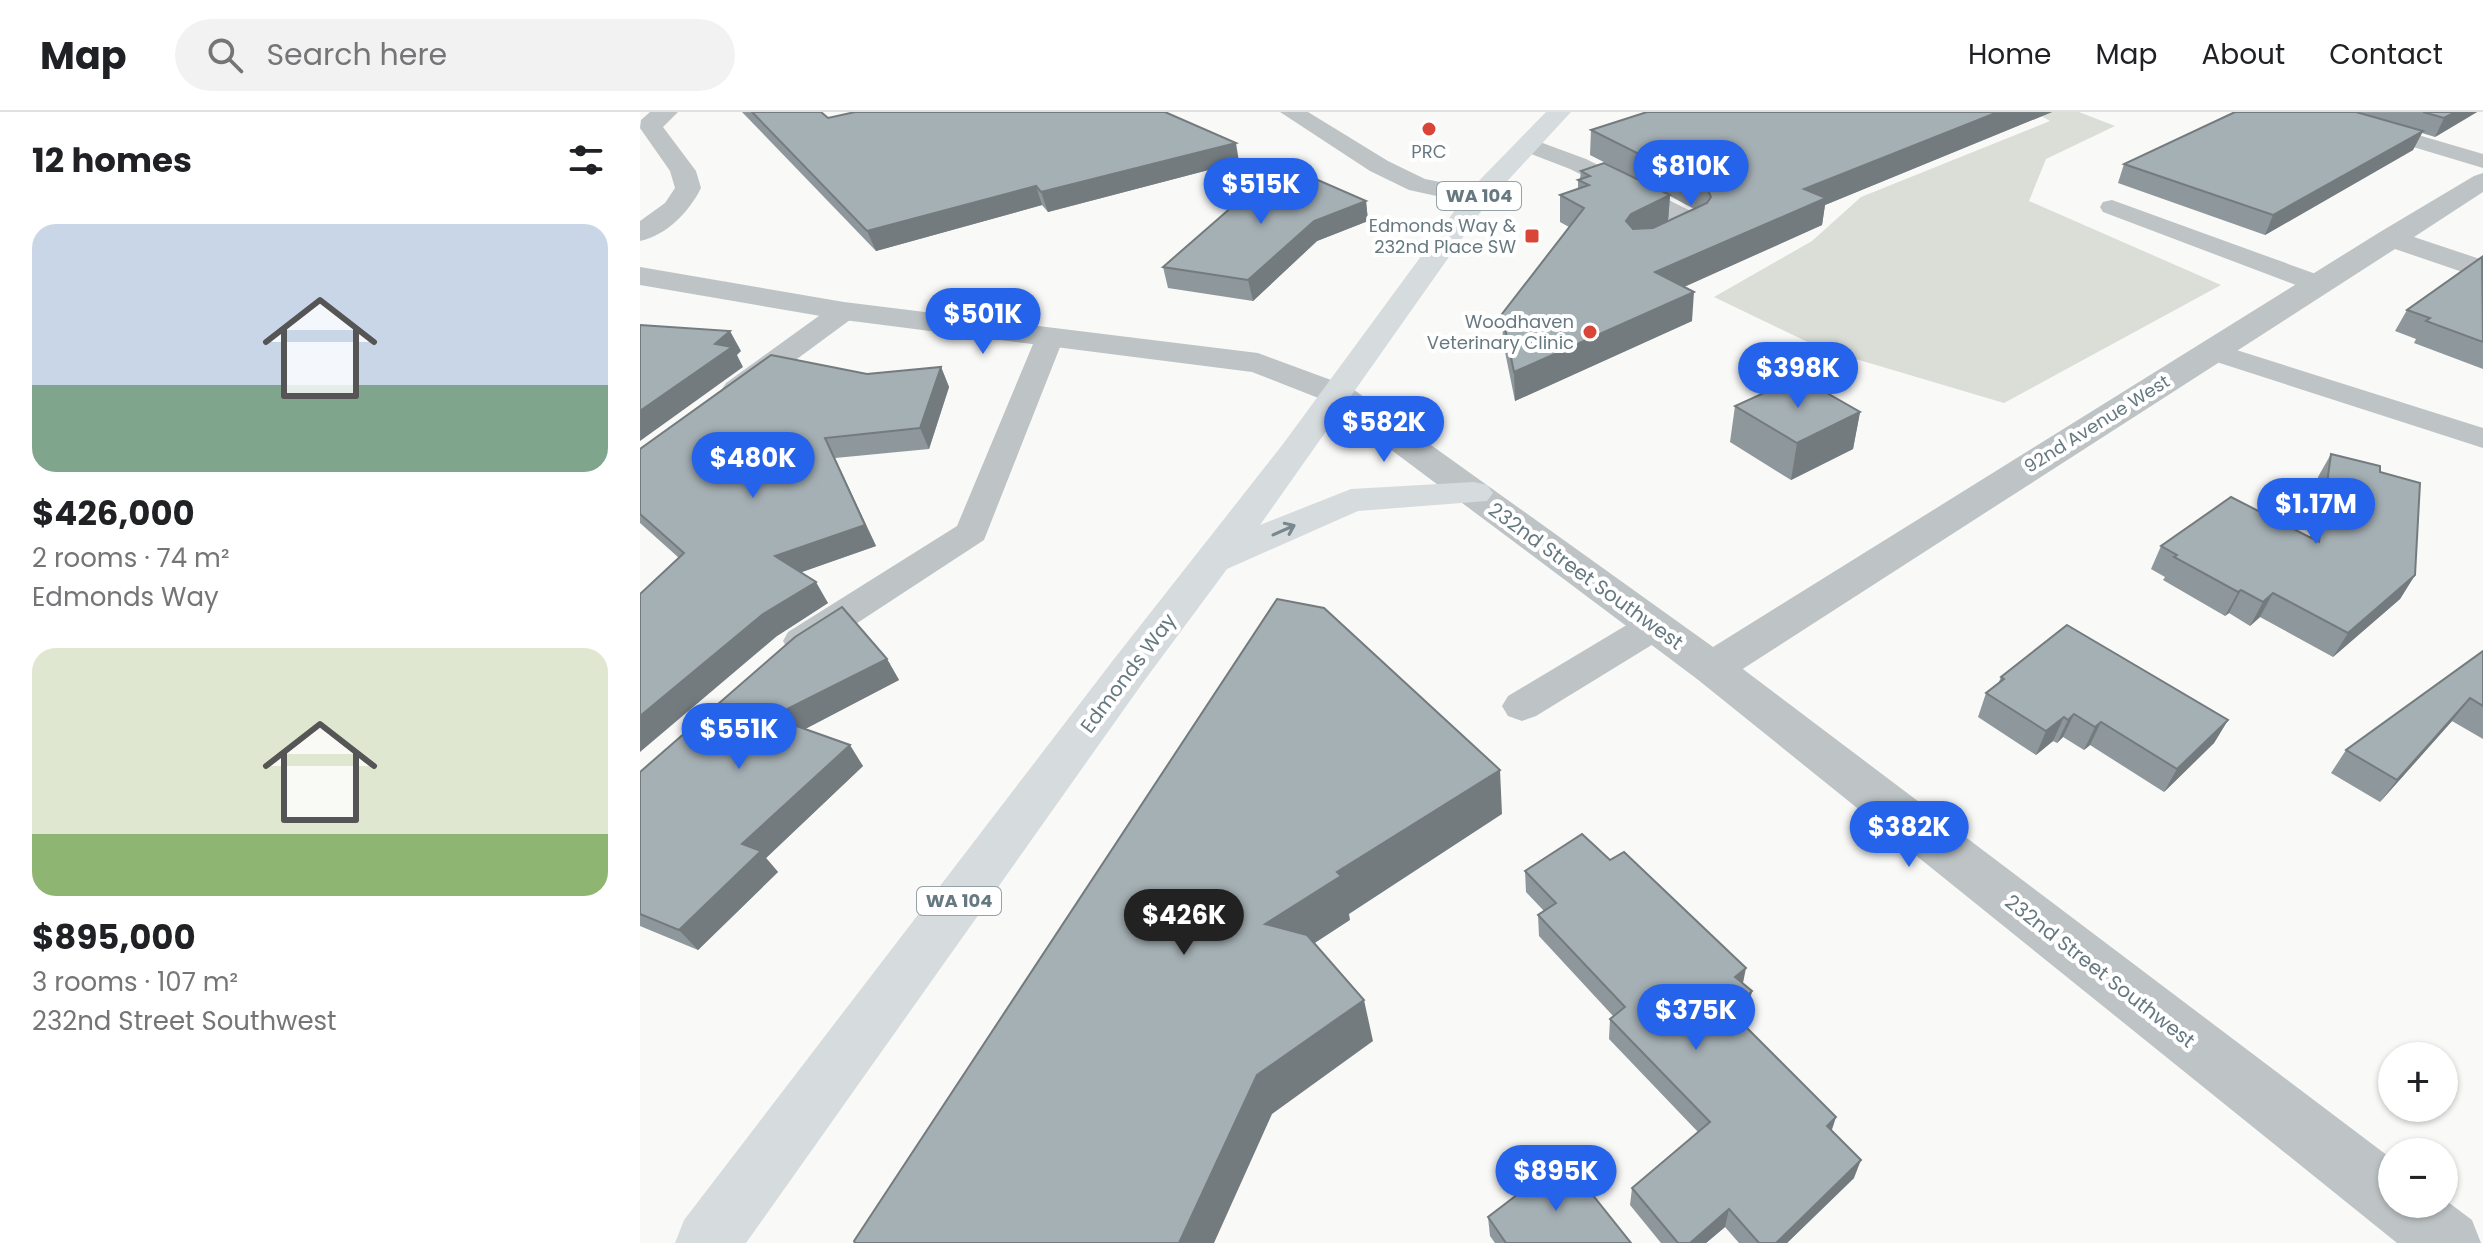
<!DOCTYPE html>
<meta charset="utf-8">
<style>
:root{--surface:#fff;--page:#f2f2f2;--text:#202124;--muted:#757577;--line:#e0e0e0;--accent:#2563eb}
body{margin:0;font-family:Poppins,sans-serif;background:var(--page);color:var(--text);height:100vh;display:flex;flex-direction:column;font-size:30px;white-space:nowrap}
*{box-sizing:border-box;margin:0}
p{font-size:26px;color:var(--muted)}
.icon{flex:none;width:44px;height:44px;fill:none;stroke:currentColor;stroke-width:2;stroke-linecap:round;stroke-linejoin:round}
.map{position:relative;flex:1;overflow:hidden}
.drawer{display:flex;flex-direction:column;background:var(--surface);width:640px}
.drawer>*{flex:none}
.buttons{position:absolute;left:1738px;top:930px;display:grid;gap:16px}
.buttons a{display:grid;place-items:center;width:80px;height:80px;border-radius:50%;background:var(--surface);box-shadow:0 2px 6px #0004;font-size:40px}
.price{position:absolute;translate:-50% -68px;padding:0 18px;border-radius:28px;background:var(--accent);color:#fff;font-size:26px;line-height:52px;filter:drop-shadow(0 2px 4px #0008)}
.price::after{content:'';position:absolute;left:50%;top:48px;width:24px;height:18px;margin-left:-12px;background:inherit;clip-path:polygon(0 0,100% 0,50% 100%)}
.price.selected{background:#222;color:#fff}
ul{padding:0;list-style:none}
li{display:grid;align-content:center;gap:16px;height:424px;padding:0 32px}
li span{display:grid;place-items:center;height:248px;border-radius:24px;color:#555}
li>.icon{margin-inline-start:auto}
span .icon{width:144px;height:144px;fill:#fffc;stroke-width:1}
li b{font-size:34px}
h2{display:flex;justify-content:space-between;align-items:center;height:96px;padding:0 32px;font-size:34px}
header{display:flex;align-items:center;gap:48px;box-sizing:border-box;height:112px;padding:0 40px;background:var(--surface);border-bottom:2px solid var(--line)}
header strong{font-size:38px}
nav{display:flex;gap:44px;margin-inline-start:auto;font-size:28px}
.search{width:560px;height:72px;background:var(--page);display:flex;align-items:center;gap:20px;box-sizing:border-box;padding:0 28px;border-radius:44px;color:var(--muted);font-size:30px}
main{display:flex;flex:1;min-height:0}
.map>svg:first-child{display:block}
.green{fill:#daded7}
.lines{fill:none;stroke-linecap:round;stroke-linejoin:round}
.service{fill:#bec4c6;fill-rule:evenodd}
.minor{fill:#bec4c6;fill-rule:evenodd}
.tertiary{fill:#bec4c6;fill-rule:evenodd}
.primary{fill:#d6dbde;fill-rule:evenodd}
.wall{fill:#8e979b;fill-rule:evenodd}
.shaded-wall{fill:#747b7e}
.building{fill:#a5b0b4;stroke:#747b7e;stroke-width:2}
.oneway{stroke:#77888e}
.poi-dot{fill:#d94638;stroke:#fff;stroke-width:3}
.labels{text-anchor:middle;stroke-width:8;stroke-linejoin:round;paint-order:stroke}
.far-poi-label{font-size:18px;fill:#667980;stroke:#fff;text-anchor:end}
.shield{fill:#fff;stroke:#94a1a6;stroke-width:2}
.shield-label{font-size:18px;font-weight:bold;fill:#667980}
.far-street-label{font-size:18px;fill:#667980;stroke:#fff}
.street-label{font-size:20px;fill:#667980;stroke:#fff}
</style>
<header>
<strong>Map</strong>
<div class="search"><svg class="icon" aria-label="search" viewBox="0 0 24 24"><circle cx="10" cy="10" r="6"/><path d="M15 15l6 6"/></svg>Search here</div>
<nav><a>Home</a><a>Map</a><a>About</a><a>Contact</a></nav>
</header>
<main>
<section class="drawer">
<h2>12 homes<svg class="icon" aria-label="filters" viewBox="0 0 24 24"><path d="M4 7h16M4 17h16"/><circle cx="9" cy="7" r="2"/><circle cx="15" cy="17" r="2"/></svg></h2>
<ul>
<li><span style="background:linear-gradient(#c9d6e8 65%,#7fa58c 0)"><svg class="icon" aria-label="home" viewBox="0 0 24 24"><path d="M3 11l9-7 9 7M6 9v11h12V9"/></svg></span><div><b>$426,000</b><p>2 rooms · 74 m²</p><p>Edmonds Way</p></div></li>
<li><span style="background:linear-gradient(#dfe7d0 75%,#8fb573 0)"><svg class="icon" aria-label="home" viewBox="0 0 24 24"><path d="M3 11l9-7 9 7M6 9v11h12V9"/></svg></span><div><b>$895,000</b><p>3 rooms · 107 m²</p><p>232nd Street Southwest</p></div></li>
</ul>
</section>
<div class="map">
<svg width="1843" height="1131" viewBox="0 0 1843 1131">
<rect width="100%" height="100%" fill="#f9f9f7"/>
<path class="green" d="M1394,0H1439L1475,14L1406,47L1389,89L1581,173L1364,291L1182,237L1074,185L1172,129L1221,85L1410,9Z"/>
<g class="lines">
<g class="service">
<path d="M1666,0H1700L1843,42V56L1670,4Z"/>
<path d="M889,26L946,47L1063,105L1066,110L1063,115L1028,132H1010L1006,127L1010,122L1035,110L930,57L881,38L878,33L881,28Z"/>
<path d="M1472,88L1687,166L1691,172L1687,178H1669L1463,100L1460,95L1463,90Z"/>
<path d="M204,191L214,193L218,199L214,205L108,283L97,286L86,283L82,277L86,271L194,193Z"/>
<path d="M410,216L420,219L424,225L344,428L176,538L162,542L148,538L143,529L148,520L317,414L396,225L400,219Z"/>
<path d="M1571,230L1843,316V336L1561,245L1556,239L1561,233Z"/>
<path d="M1014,501L1028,505L1033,514L1028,523L896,604L882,609L868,604L862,594L868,584L1000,505Z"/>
</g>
<g class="minor">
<path d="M10,0H38L23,15L56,59L61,76C49,100 27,123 0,129V109L25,91L35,76L30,59L0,16L1,8Z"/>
<path d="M640,0H668L748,49L785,67L847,79L851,85L847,91L838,93L769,78L730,59Z"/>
<path d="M1843,61V80L1774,125L1843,148V167L1755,137L1087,567L1072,571L1057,567L1050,556L1057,545L1740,120L1834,64Z"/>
</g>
<path class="tertiary" d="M0,155L204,190L618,241L710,275L1087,545L1752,1047V1092H1804V1087L1832,1108L1841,1131H1757L1057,567L686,289L612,260L204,208L0,173Z"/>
<path class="primary" d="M906,0H931L847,91L620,413L711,377L834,370L847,373L853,381L847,389L718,399L587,457L504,569L106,1131H35L44,1108L474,547L643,332L829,79Z"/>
</g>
<g class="wall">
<path d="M102,0H181L188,6L599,50L408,100L402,93L236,139Z"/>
<path d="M1007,0H1412L1185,93L1182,113L1043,175L1052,209L875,289L863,230L862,202L929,115L920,110V83L938,77V68L940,67L941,59L1001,69L950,43L951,18ZM1030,84L1054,97L1028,109Z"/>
<path d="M1595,0H1837L1795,25L1782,21L1773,38L1625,123L1478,71L1484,52Z"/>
<path d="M644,67L726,89L728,109L677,129L613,189L528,176L523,155Z"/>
<path d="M1843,145V257L1774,231L1776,227L1755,219L1767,198Z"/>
<path d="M301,255L309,275L289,337L195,346L236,434L161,460L188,491L137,524L39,446L0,411V337L227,262Z"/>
<path d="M1095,294L1220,300L1213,337L1151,368L1090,330Z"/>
<path d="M1691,342L1740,360L1775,463L1760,487L1693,545L1620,505L1610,514L1589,501L1585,504L1523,468L1525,465L1511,457L1521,434L1670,425L1678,365Z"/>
<path d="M1843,539V627L1812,609L1740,690L1691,661L1706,638Z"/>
<path d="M247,547L259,568L165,617L223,654L126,746L138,760L58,838L0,814V660Z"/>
<path d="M1361,565L1588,608L1574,631L1524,680L1450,633L1444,638L1423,625L1417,631L1413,629L1396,643L1338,605L1346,581L1358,572Z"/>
<path d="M970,748L1112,879L1107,899L1098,908L1192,1018L1214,1066L1147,1131H1099L1085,1115L1066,1131H1021L990,1093L992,1076L1058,1020L969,927L970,907L974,905L899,824L898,803L904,799L886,780L885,759Z"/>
<path d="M848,1105L991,1131H855L850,1124Z"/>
</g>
<g class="shaded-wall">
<path d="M1358,0H1412L1185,93L1182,113L1013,189L1015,160L1164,77Z"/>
<path d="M1815,0H1837L1795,25L1804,6Z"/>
<path d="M1783,19L1773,38L1625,123L1633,103Z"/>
<path d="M596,31L599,50L408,100L401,80Z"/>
<path d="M396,74L402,93L236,139L227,119Z"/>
<path d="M1030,83L1028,110L985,136L986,109L991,102Z"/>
<path d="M726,89L728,109L677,129L613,189L608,168L674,109Z"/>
<path d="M1054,180L1052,209L875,289L874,260Z"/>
<path d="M90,219L101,239L97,243L103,255L0,329V299L75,232Z"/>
<path d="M301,255L309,275L289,337L280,316Z"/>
<path d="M1220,300L1213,337L1151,368L1157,331Z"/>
<path d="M185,326L236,434L148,465L135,444Z"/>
<path d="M1775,463L1760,487L1693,545L1708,521Z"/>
<path d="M176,470L188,491L137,524L0,640V604L123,502Z"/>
<path d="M1601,478L1589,501L1585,504L1598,480Z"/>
<path d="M1633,481L1620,505L1610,514L1623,490Z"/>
<path d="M247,547L259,568L146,627L131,605Z"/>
<path d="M1830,586L1812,609L1740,690L1757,668Z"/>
<path d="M1434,602L1423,625L1417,631L1428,608Z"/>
<path d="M1424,605L1413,629L1396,643L1406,619Z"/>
<path d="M1588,608L1574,631L1524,680L1537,657Z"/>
<path d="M1461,610L1450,633L1444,638L1455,615Z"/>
<path d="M210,633L223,654L126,746L138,760L58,838L39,818L102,732Z"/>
<path d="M860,658L862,702L709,802L710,808L638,855L625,812L697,760Z"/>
<path d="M1106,856L1102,876L1095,865Z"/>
<path d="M1112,879L1107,899L1086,919L1090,899Z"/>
<path d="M724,888L733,929L632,1002L574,1131H539L617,963Z"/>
<path d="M1196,1005L1190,1024L1187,1014Z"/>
<path d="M1221,1048L1214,1066L1147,1131H1136Z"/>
<path d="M1089,1097L1085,1115L1066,1131H1050Z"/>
</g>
<g class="building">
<path d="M112,0H181L188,6L215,0H525L596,31L401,80L396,74L227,119Z"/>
<path d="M1007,0H1358L1164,77L1186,86L1015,160L1054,180L874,260L862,202L944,96L920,83L949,73L938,68L950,64L941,59L964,51L1030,83L991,102L986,109L993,117L1013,116L1067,91L1071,85L1067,76L951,18Z"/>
<path d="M1595,0H1716L1783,19L1633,103L1484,52Z"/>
<path d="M1783,0H1815L1804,6Z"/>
<path d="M632,60L644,67L662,61L726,89L674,109L608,168L523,155Z"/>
<path d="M1842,145L1843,230L1786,209L1790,206L1767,198Z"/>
<path d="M0,213L90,219L75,232L92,235L0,299Z"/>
<path d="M131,243L227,262L301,255L280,316L185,326L225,413L135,444L176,470L123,502L0,604V482L44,441L0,402V337Z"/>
<path d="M1159,265L1220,300L1157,331L1095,294Z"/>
<path d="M1691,342L1740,354V360L1780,371L1775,463L1708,521L1633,481L1623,490L1601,478L1598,480L1534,445L1537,443L1521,434L1591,385L1679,430Z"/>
<path d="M637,487L684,496L860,658L697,760L701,764L625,812L667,823L724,888L617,963L539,1131H215L214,1129Z"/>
<path d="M202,495L247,547L131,605L210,633L102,732L121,739L39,818L0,802V660L155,525Z"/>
<path d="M1427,513L1588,608L1537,657L1461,610L1455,615L1434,602L1428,608L1424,605L1406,619L1346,581L1364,567L1361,565Z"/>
<path d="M1843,539V594L1830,586L1757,668L1706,638Z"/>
<path d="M942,722L970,748L984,740L1106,856L1095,865L1112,879L1090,899L1196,1005L1187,1014L1221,1048L1136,1131H1119L1089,1097L1050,1131H1038L992,1076L1070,1010L970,907L985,895L898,803L916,791L885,759Z"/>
<path d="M924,1047L991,1131H866L848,1105Z"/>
</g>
<defs><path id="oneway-shaft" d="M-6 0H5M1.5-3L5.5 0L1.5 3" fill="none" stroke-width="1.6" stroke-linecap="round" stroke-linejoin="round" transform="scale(2)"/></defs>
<use class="oneway" href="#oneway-shaft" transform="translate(644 418) rotate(-24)"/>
<g class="poi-dot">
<circle cx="789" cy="17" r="8"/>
<rect x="884" y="116" width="16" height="16" rx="4"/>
<circle cx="950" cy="220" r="8"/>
</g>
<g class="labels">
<g class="far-poi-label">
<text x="789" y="46" text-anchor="middle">PRC</text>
<text x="876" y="120">Edmonds Way &amp;<tspan x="876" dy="21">232nd Place SW</tspan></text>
<text x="934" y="216">Woodhaven<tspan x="934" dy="21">Veterinary Clinic</tspan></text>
</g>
<g class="shield">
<rect x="797" y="70" width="84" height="28" rx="6"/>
<rect x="277" y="775" width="84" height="28" rx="6"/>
</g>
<g class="shield-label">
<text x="839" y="90">WA 104</text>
<text x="319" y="795">WA 104</text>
</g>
<g class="far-street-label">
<text transform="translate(1457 312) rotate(-32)" y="6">92nd Avenue West</text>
</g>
<g class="street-label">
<text transform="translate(946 464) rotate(36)" y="7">232nd Street Southwest</text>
<text transform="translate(488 561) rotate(-53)" y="7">Edmonds Way</text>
<text transform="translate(1460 859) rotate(38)" y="7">232nd Street Southwest</text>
</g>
</g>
</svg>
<div class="buttons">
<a>+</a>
<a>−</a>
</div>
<b class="price" style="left:1051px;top:96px">$810K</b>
<b class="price" style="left:621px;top:114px">$515K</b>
<b class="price" style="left:343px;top:244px">$501K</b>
<b class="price" style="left:1158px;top:298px">$398K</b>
<b class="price" style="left:744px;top:352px">$582K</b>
<b class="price" style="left:113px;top:388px">$480K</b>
<b class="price" style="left:1676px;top:434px">$1.17M</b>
<b class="price" style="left:99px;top:659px">$551K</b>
<b class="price" style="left:1269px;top:757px">$382K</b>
<b class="price selected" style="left:544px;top:845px">$426K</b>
<b class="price" style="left:1056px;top:940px">$375K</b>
<b class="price" style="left:916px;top:1101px">$895K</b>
</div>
</main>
